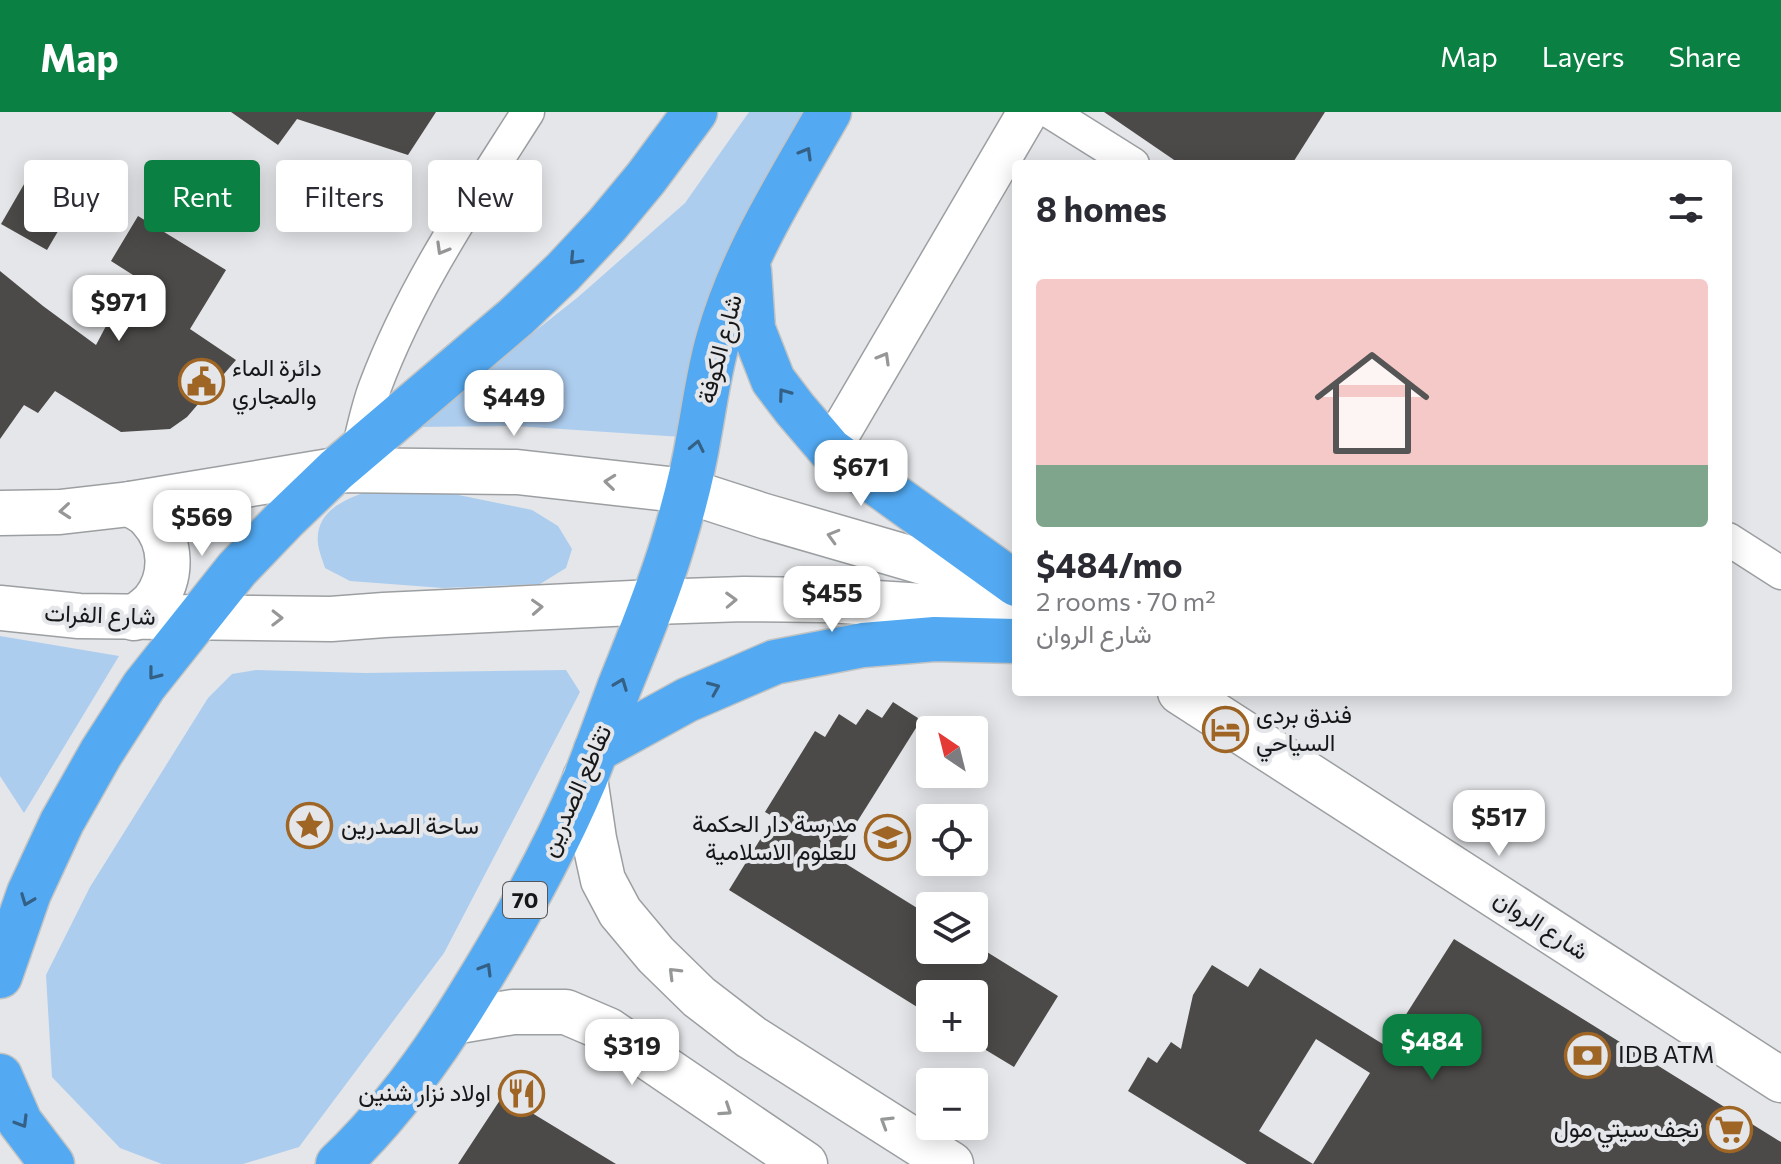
<!DOCTYPE html>
<meta charset="utf-8">
<style>
:root{--surface:#fff;--page:#f2f2f3;--text:#2b2b33;--muted:#7c7c81;--accent:#0b8043}
body{margin:0;font-family:Commissioner,Vazirmatn,sans-serif;background:var(--page);color:var(--text);height:100vh;display:flex;flex-direction:column;font-size:30px;white-space:nowrap}
*{box-sizing:border-box;margin:0}
p{font-size:26px;color:var(--muted)}
.icon{flex:none;width:44px;height:44px;fill:none;stroke:currentColor;stroke-width:2;stroke-linecap:round;stroke-linejoin:round}
.map{position:relative;flex:1;overflow:hidden}
.drawer{position:absolute;left:1012px;top:48px;width:720px;height:536px;display:flex;flex-direction:column;background:var(--surface);border-radius:8px;box-shadow:0 4px 20px #0003}
.drawer>*{flex:none}
.top-card{position:absolute;left:24px;top:48px;width:760px;height:72px;display:flex;gap:16px}
.needle{width:52px;rotate:325deg}
.tools{position:absolute;left:916px;top:604px;display:grid;gap:16px}
.tools a{display:grid;place-items:center;width:72px;height:72px;border-radius:8px;background:var(--surface);box-shadow:0 4px 20px #0003;font-size:40px}
.price{position:absolute;translate:-50% -68px;padding:0 18px;border-radius:16px;background:#fff;color:#222;font-size:26px;line-height:52px;filter:drop-shadow(0 2px 4px #0008)}
.price::after{content:'';position:absolute;left:50%;top:48px;width:24px;height:18px;margin-left:-12px;background:inherit;clip-path:polygon(0 0,100% 0,50% 100%)}
.price.on{background:var(--accent);color:#fff}
ul{padding:0;list-style:none}
li{display:grid;align-content:center;gap:16px;height:424px;padding:0 24px}
li span{display:grid;place-items:center;height:248px;border-radius:8px;color:#555}
li>.icon{margin-inline-start:auto}
span .icon{width:144px;height:144px;fill:#fffc;stroke-width:1}
li b{font-size:34px}
h2{display:flex;justify-content:space-between;align-items:center;height:96px;padding:0 24px;font-size:34px}
.pill{padding:0 28px;border-radius:8px;background:var(--surface);box-shadow:0 4px 20px #0003;font-size:28px;line-height:72px}
.pill.on{background:var(--accent);color:#fff}
header{display:flex;align-items:center;gap:48px;box-sizing:border-box;height:112px;padding:0 40px;background:var(--accent);color:#fff}
header strong{font-size:38px}
nav{display:flex;gap:44px;margin-inline-start:auto;font-size:28px}
.map>svg:first-child{display:block}
.green{fill:#adcdef}
.building{fill:#4c4a48;fill-rule:evenodd}
.lines{fill:none;stroke-linecap:round;stroke-linejoin:round}
.minor-casing{stroke:#9c9fa1;stroke-width:35}
.tertiary-casing{stroke:#9c9fa1;stroke-width:43}
.secondary-casing{stroke:#9c9fa1;stroke-width:47}
.trunk-casing{stroke:#c2c3c3;stroke-width:47}
.minor{stroke:#fff;stroke-width:32}
.tertiary{stroke:#fff;stroke-width:40}
.secondary{stroke:#fff;stroke-width:44}
.trunk{stroke:#53aaf3;stroke-width:44}
.oneway{stroke:#346086}
.oneway2{stroke:#969797}
.labels{text-anchor:middle;stroke-width:8;stroke-linejoin:round;paint-order:stroke}
.shield{fill:#e4e6e9;stroke:#545557;stroke-width:2}
.shield-label{font-size:22px;font-weight:bold;fill:#161718}
.street-label{font-size:24px;fill:#161718;stroke:#e4e6e9}
.poi-label{font-size:24px;fill:#161718;stroke:#e4e6e9;text-anchor:start}
</style>
<header>
<strong>Map</strong>
<nav><a>Map</a><a>Layers</a><a>Share</a></nav>
</header>
<div class="map">
<svg width="1781" height="1052" viewBox="0 0 1781 1052">
<rect width="100%" height="100%" fill="#e4e6e9"/>
<g class="green">
<path d="M749,0H829L682,325L516,314L414,315L577,186L685,91Z"/>
<path d="M378,376L434,378L532,398L558,414L572,437L566,456L540,472L443,476L350,469L325,456C323,449 319,440 318,432C314,396 351,385 378,376Z"/>
<path d="M0,524L119,544L24,701L0,664Z"/>
<path d="M256,558L365,561L566,558L580,580L444,841L299,1035L243,1052H162L120,1036L52,965L46,863L90,775L208,586L232,562Z"/>
</g>
<g class="building">
<path d="M231,0H436L408,43L297,7L278,33Z"/>
<path d="M1104,0H1325L1292,52H1180Z"/>
<path d="M38,48L84,75L47,138L1,112Z"/>
<path d="M138,104L226,158L190,217L236,248L187,305L170,317L121,320L55,279L38,301L24,293L0,327V159L43,194L96,233L133,163L111,149Z"/>
<path d="M893,590L921,608L835,745L930,804V838H974V832L1058,884L1014,955L966,926H974V882H930V903L729,778L774,705L765,700L815,619L825,625L839,602L856,613L867,597L882,606Z"/>
<path d="M1454,827L1781,1030V1052H1247L1128,979L1148,945L1157,951L1171,930L1181,937L1193,883L1212,853L1248,875L1260,856L1386,934ZM1316,927L1370,961L1313,1052L1259,1019Z"/>
<path d="M504,982L533,1000L532,1001L616,1052H458Z"/>
</g>
<g class="lines">
<defs>
<g id="minor">
<path d="M1050,0L1133,52"/>
<path d="M357,341C363,319 367,296 375,275C412,176 472,88 528,0"/>
<path d="M1728,427L1781,461"/>
</g>
<path id="tertiary" d="M830,338L1028,0"/>
<g id="secondary">
<path d="M130,392C137,396 146,400 151,407C172,430 173,465 154,489C148,496 140,501 134,506"/>
<path d="M0,401L60,400L130,392L336,358L517,360L687,379L764,404L1016,477"/>
<path d="M0,496L79,504L331,507L384,503L653,490L744,487L827,488L924,494L1016,521"/>
<path d="M1180,580L1781,968"/>
<path d="M585,666L594,727L603,768L620,800L656,843L699,885L751,925L951,1052"/>
<path d="M453,910L513,900H566L608,918L805,1052"/>
</g>
<g id="trunk">
<path d="M749,158L753,217L773,268L795,297L830,338L1016,472"/>
<path d="M596,638L687,588L775,550L863,533L935,527L1016,529"/>
<path d="M0,864L29,781L62,710L101,641L144,574L237,457L285,407L336,358L516,205L563,160L607,113L646,66L695,0"/>
<path d="M0,964L20,1010L52,1052"/>
<path d="M338,1052C388,1005 429,949 465,891C510,819 552,745 585,667C597,637 608,606 619,576C638,529 657,483 672,434C683,398 693,360 699,323C705,291 709,259 718,228C741,145 787,74 829,0"/>
</g>
</defs>
<use href="#minor" class="minor-casing"/>
<use href="#tertiary" class="tertiary-casing"/>
<use href="#secondary" class="secondary-casing"/>
<use href="#trunk" class="trunk-casing"/>
<use href="#minor" class="minor"/>
<use href="#tertiary" class="tertiary"/>
<use href="#secondary" class="secondary"/>
<use href="#trunk" class="trunk"/>
</g>
<defs><path id="oneway-chevron" d="M-2-3.5L2.5 0L-2 3.5" fill="none" stroke-width="1.6" stroke-linecap="round" stroke-linejoin="round" transform="scale(2)"/></defs>
<g class="oneway">
<use href="#oneway-chevron" transform="translate(806 41) rotate(-60)"/>
<use href="#oneway-chevron" transform="translate(575 147) rotate(133)"/>
<use href="#oneway-chevron" transform="translate(784 282) rotate(-126)"/>
<use href="#oneway-chevron" transform="translate(697 334) rotate(-78)"/>
<use href="#oneway-chevron" transform="translate(154 562) rotate(128)"/>
<use href="#oneway-chevron" transform="translate(621 572) rotate(-69)"/>
<use href="#oneway-chevron" transform="translate(714 576) rotate(-23)"/>
<use href="#oneway-chevron" transform="translate(27 788) rotate(111)"/>
<use href="#oneway-chevron" transform="translate(486 857) rotate(-59)"/>
<use href="#oneway-chevron" transform="translate(22 1010) rotate(59)"/>
</g>
<g class="oneway2">
<use href="#oneway-chevron" transform="translate(442 137) rotate(120)"/>
<use href="#oneway-chevron" transform="translate(884 246) rotate(-60)"/>
<use href="#oneway-chevron" transform="translate(610 370) rotate(-174)"/>
<use href="#oneway-chevron" transform="translate(65 399) rotate(175)"/>
<use href="#oneway-chevron" transform="translate(833 424) rotate(-164)"/>
<use href="#oneway-chevron" transform="translate(731 488) rotate(-2)"/>
<use href="#oneway-chevron" transform="translate(537 495) rotate(-3)"/>
<use href="#oneway-chevron" transform="translate(277 506) rotate(1)"/>
<use href="#oneway-chevron" transform="translate(674 861) rotate(-135)"/>
<use href="#oneway-chevron" transform="translate(726 998) rotate(34)"/>
<use href="#oneway-chevron" transform="translate(886 1010) rotate(-148)"/>
</g>
<defs>
<symbol id="civic-ring" viewBox="-11 -11 22 22"><circle r="9.5" fill="#e4e6e9" stroke="#9f6524" stroke-width="1.5"/><path d="M-.6-6.5H3V-4.5H.6V-3L4-1V1h2V6H-6V1h2V-1L-.6-3ZM-1.2 2.5V6h2.4V2.5Z" fill="#9f6524"/></symbol>
<symbol id="hotel-ring" viewBox="-11 -11 22 22"><circle r="9.5" fill="#e4e6e9" stroke="#9f6524" stroke-width="1.5"/><path d="M-6-4.5h1.5V1H6V5H4.5V3h-9V5H-6ZM-4 0a1.8 1.8 0 1 1 3.6 0ZM.5 0V-2.5h3Q6-2.5 6 0Z" fill="#9f6524"/></symbol>
<symbol id="sight-ring" viewBox="-11 -11 22 22"><circle r="9.5" fill="#e4e6e9" stroke="#9f6524" stroke-width="1.5"/><path d="M0-6L1.8-2.2L6-1.7L2.9 1.2L3.7 5.4L0 3.3L-3.7 5.4L-2.9 1.2L-6-1.7L-1.8-2.2Z" fill="#9f6524"/></symbol>
<symbol id="school-ring" viewBox="-11 -11 22 22"><circle r="9.5" fill="#e4e6e9" stroke="#9f6524" stroke-width="1.5"/><path d="M0-5L7-2L0 1L-7-2ZM-4 1L0 2.5L4 1V4Q0 6-4 4Z" fill="#9f6524"/></symbol>
<symbol id="bank-ring" viewBox="-11 -11 22 22"><circle r="9.5" fill="#e4e6e9" stroke="#9f6524" stroke-width="1.5"/><path d="M-6-4H6V4H-6ZM0-2.3a2.3 2.3 0 1 0 0 4.6a2.3 2.3 0 1 0 0-4.6Z" fill="#9f6524"/></symbol>
<symbol id="restaurant-ring" viewBox="-11 -11 22 22"><circle r="9.5" fill="#e4e6e9" stroke="#9f6524" stroke-width="1.5"/><path d="M-5-6h1v4h1v-4h1v4h1v-4h1v5L-1.5 .5V6h-2V.5L-5-1ZM5-6V6H3V1.5H1.5Q1.5-4 5-6Z" fill="#9f6524"/></symbol>
<symbol id="supermarket-ring" viewBox="-11 -11 22 22"><circle r="9.5" fill="#e4e6e9" stroke="#9f6524" stroke-width="1.5"/><path d="M-6-5.5h2.5l.6 2H6L4.5 2H-2.5L-4.4-4H-6ZM-1.5 3.2a1.3 1.3 0 1 0 .1 0ZM3 3.2a1.3 1.3 0 1 0 .1 0Z" fill="#9f6524"/></symbol>
</defs>
<g fill-rule="evenodd">
<use href="#civic-ring" x="176" y="244" width="51" height="51"/>
<use href="#hotel-ring" x="1200" y="592" width="51" height="51"/>
<use href="#sight-ring" x="284" y="688" width="51" height="51"/>
<use href="#school-ring" x="862" y="700" width="51" height="51"/>
<use href="#bank-ring" x="1562" y="918" width="51" height="51"/>
<use href="#restaurant-ring" x="496" y="956" width="51" height="51"/>
<use href="#supermarket-ring" x="1704" y="992" width="51" height="51"/>
</g>
<g class="labels">
<rect class="shield" x="503" y="770" width="44" height="36" rx="6"/>
<g class="shield-label">
<text x="525" y="796">70</text>
</g>
<g class="street-label">
<text transform="translate(720 237) rotate(-75)" y="8">شارع الكوفة</text>
<text transform="translate(100 503) rotate(2)" y="8">شارع الفرات</text>
<text transform="translate(576 679) rotate(-66)" y="8">تقاطع الصدرين</text>
<text transform="translate(1541 813) rotate(33)" y="8">شارع الروان</text>
</g>
<g class="poi-label">
<text x="232" y="264">دائرة الماء<tspan x="232" dy="28">والمجاري</tspan></text>
<text x="1256" y="611">فندق بردى<tspan x="1256" dy="28">السياحي</tspan></text>
<text x="857" y="720" text-anchor="end">مدرسة دار الحكمة<tspan x="857" dy="28">للعلوم الاسلامية</tspan></text>
<text x="341" y="722">ساحة الصدرين</text>
<text x="1618" y="951">IDB ATM</text>
<text x="491" y="989" text-anchor="end">اولاد نزار شنين</text>
<text x="1699" y="1025" text-anchor="end">نجف سيتي مول</text>
</g>
</g>
</svg>
<div class="tools">
<a><svg class="needle" viewBox="-14 -14 28 28"><path d="M0-13l5 13h-10z" fill="#e53935"/><path d="M0 13l5-13h-10z" fill="#7c7c81"/></svg></a>
<a><svg class="icon" aria-label="locate" viewBox="0 0 24 24"><circle cx="12" cy="12" r="6"/><path d="M12 2v4M12 18v4M2 12h4M18 12h4"/></svg></a>
<a><svg class="icon" aria-label="layers" viewBox="0 0 24 24"><path d="M12 4l9 5-9 5-9-5zM3 14l9 5 9-5"/></svg></a>
<a>+</a>
<a>−</a>
</div>
<b class="price" style="left:119px;top:231px">$971</b>
<b class="price" style="left:514px;top:326px">$449</b>
<b class="price" style="left:861px;top:396px">$671</b>
<b class="price" style="left:202px;top:446px">$569</b>
<b class="price" style="left:832px;top:522px">$455</b>
<b class="price" style="left:1499px;top:746px">$517</b>
<b class="price on" style="left:1432px;top:970px">$484</b>
<b class="price" style="left:632px;top:975px">$319</b>
<div class="top-card">
<a class="pill">Buy</a>
<a class="pill on">Rent</a>
<a class="pill">Filters</a>
<a class="pill">New</a>
</div>
<section class="drawer">
<h2>8 homes<svg class="icon" aria-label="filters" viewBox="0 0 24 24"><path d="M4 7h16M4 17h16"/><circle cx="9" cy="7" r="2"/><circle cx="15" cy="17" r="2"/></svg></h2>
<ul>
<li><span style="background:linear-gradient(#f6c9c9 75%,#7fa58c 0)"><svg class="icon" aria-label="home" viewBox="0 0 24 24"><path d="M3 11l9-7 9 7M6 9v11h12V9"/></svg></span><div><b>$484/mo</b><p>2 rooms · 70 m²</p><p>شارع الروان</p></div></li>
</ul>
</section>
</div>
